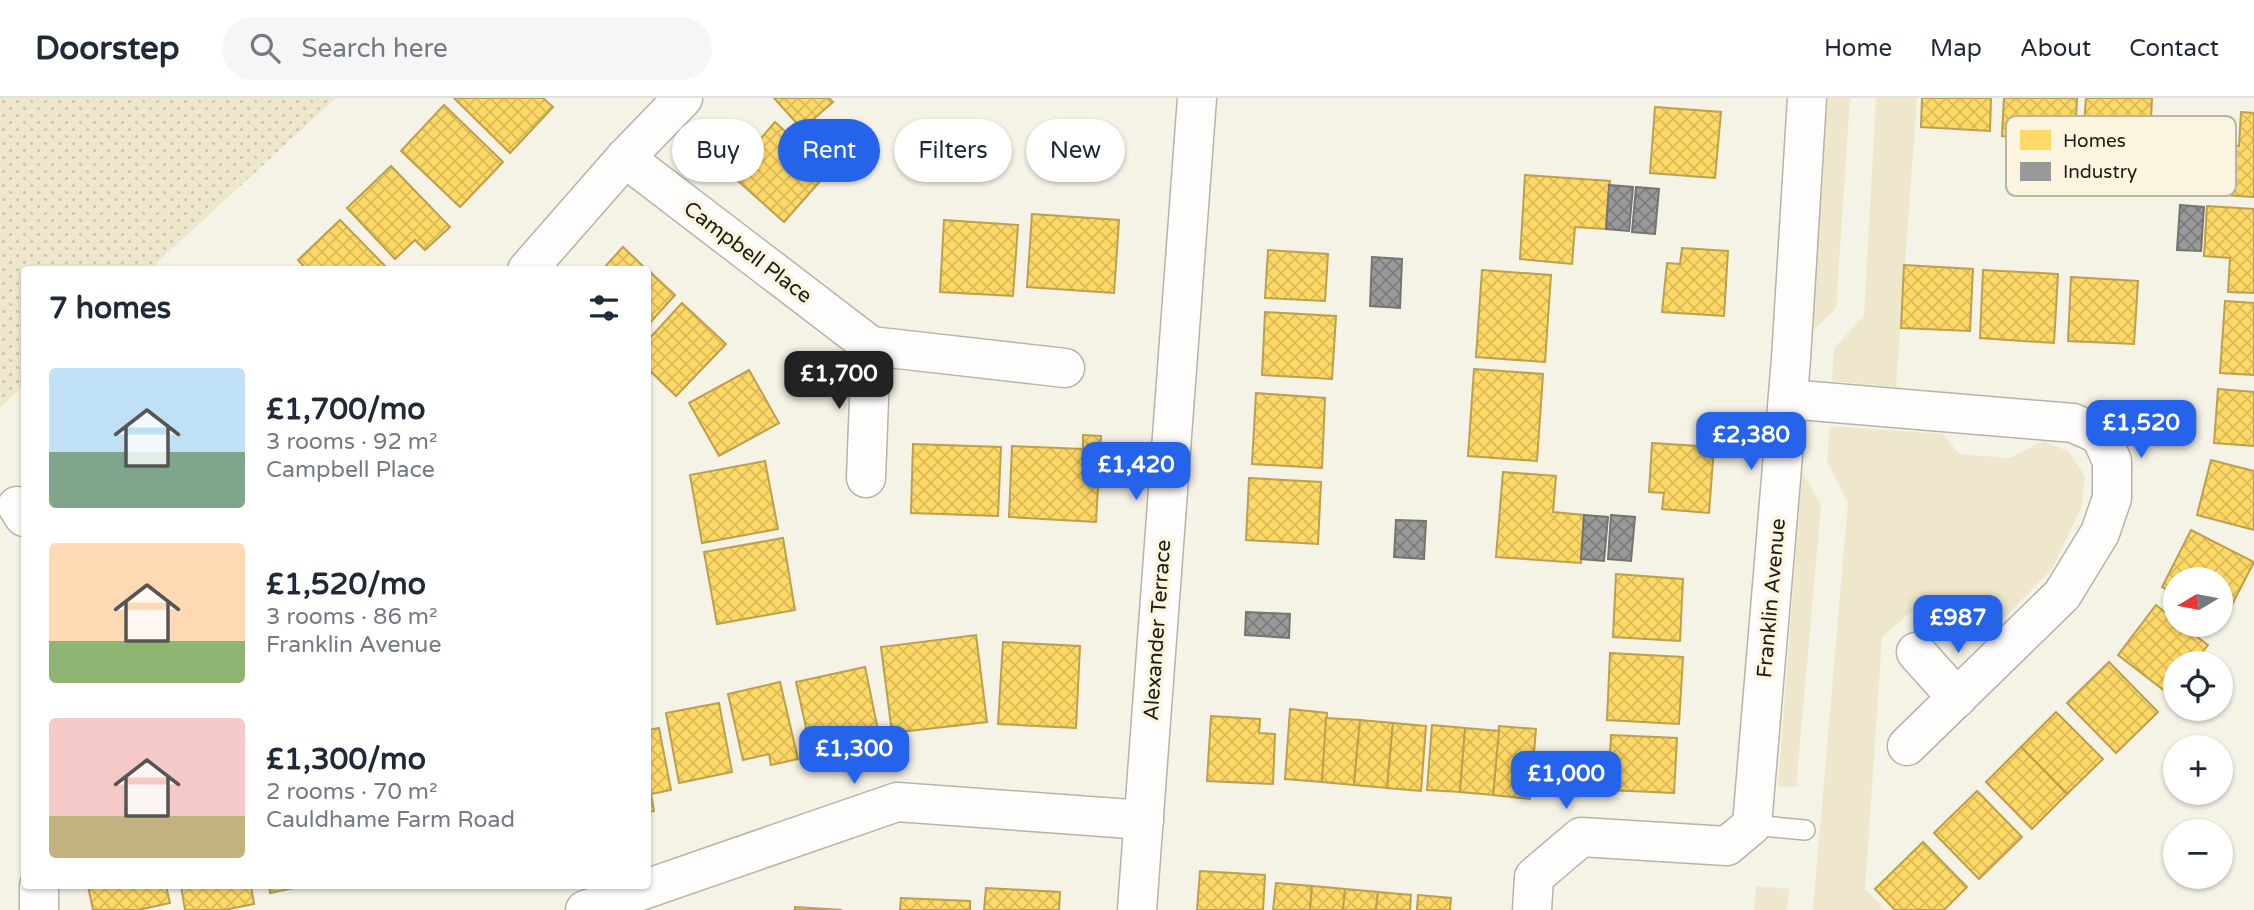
<!DOCTYPE html>
<meta charset="utf-8">
<style>
:root{--surface:#fff;--page:#f6f6f7;--text:#1f2937;--muted:#747a83;--line:#e0e1e3;--accent:#2563eb}
body{margin:0;font-family:"Varela Round",sans-serif;background:var(--page);color:var(--text);height:100vh;display:flex;flex-direction:column;font-size:26px;white-space:nowrap}
*{box-sizing:border-box;margin:0}
p{font-size:23px;color:var(--muted)}
.icon{flex:none;width:38px;height:38px;fill:none;stroke:currentColor;stroke-width:2;stroke-linecap:round;stroke-linejoin:round}
.map{position:relative;flex:1;overflow:hidden}
.sheet{position:absolute;left:21px;top:168px;width:630px;height:623px;display:flex;flex-direction:column;background:var(--surface);border-radius:7px;box-shadow:0 2px 5px #0004}
.sheet>*{flex:none}
.hud{position:absolute;left:672px;top:21px;width:665px;height:63px;display:flex;gap:14px}
.needle{width:46px;rotate:260deg}
.controls{position:absolute;left:2163px;top:469px;display:grid;gap:14px}
.controls a{display:grid;place-items:center;width:70px;height:70px;border-radius:50%;background:var(--surface);box-shadow:0 2px 5px #0004;font-size:35px}
.price{position:absolute;translate:-50% -60px;padding:0 16px;border-radius:14px;background:var(--accent);color:#fff;font-size:23px;line-height:46px;filter:drop-shadow(0 2px 4px #0008)}
.price::after{content:'';position:absolute;left:50%;top:42px;width:21px;height:16px;margin-left:-10px;background:inherit;clip-path:polygon(0 0,100% 0,50% 100%)}
.price.selected{background:#222;color:#fff}
ul{padding:0;list-style:none}
li{display:flex;align-items:center;gap:21px;height:175px;padding:0 28px}
li span{display:grid;place-items:center;flex:none;width:196px;height:140px;border-radius:7px;color:#555}
li>.icon{margin-inline-start:auto}
span .icon{width:84px;height:84px;fill:#fffc;stroke-width:1}
li b{font-size:30px}
h2{display:flex;justify-content:space-between;align-items:center;height:84px;padding:0 28px;font-size:30px}
.tag{padding:0 24px;border-radius:32px;background:var(--surface);box-shadow:0 2px 5px #0004;font-size:24px;line-height:63px}
.tag.selected{background:var(--accent);color:#fff}
header{display:flex;align-items:center;gap:42px;box-sizing:border-box;height:98px;padding:0 35px;background:var(--surface);border-bottom:2px solid var(--line)}
header strong{font-size:33px}
nav{display:flex;gap:38px;margin-inline-start:auto;font-size:24px}
.search{width:490px;height:63px;background:var(--page);display:flex;align-items:center;gap:18px;box-sizing:border-box;padding:0 24px;border-radius:38px;color:var(--muted);font-size:26px}
.map>svg:first-child{display:block}
.grass{fill:#eee7cc}
.park{fill:url(#park-dots)}
.homes{fill:url(#homes-cross-hatch);stroke:#bca04d;stroke-width:2}
.industry{fill:url(#industry-cross-hatch);stroke:#747471;stroke-width:2}
.lines{fill:none;stroke-linecap:round;stroke-linejoin:round}
.service-casing{stroke:#b6b3ab;stroke-width:22}
.minor-casing{stroke:#b6b3ab;stroke-width:41}
.service{stroke:#fefdfb;stroke-width:19}
.minor{stroke:#fefdfb;stroke-width:38}
.labels{text-anchor:middle;stroke-width:7;stroke-linejoin:round;paint-order:stroke}
.street-label{font-size:21px;fill:#1e1c14;stroke:#fbf5e0}
.key{fill:#fbf5e0;stroke:#b9b4a3;stroke-width:2}
.key-label{font-size:19px;fill:#1e1c14}
</style>
<header>
<strong>Doorstep</strong>
<div class="search"><svg class="icon" aria-label="search" viewBox="0 0 24 24"><circle cx="10" cy="10" r="6"/><path d="M15 15l6 6"/></svg>Search here</div>
<nav><a>Home</a><a>Map</a><a>About</a><a>Contact</a></nav>
</header>
<div class="map">
<svg width="2254" height="812" viewBox="0 0 2254 812">
<defs>
<pattern id="park-dots" width="8" height="8" patternUnits="userSpaceOnUse" patternTransform="scale(1.75)"><rect width="8" height="8" fill="#eee7cc"/><path d="M2 2h.1M6 6h.1" fill="none" stroke="#ccc6ae" stroke-width="1.8" stroke-linecap="round"/></pattern>
<pattern id="homes-cross-hatch" width="8" height="8" patternUnits="userSpaceOnUse" patternTransform="scale(1.75)"><rect width="8" height="8" fill="#ffd966"/><path d="M0 0l8 8M0 8l8-8" fill="none" stroke="#daba58"/></pattern>
<pattern id="industry-cross-hatch" width="8" height="8" patternUnits="userSpaceOnUse" patternTransform="scale(1.75)"><rect width="8" height="8" fill="#999"/><path d="M0 0l8 8M0 8l8-8" fill="none" stroke="#7c7c7c"/></pattern>
</defs>
<rect width="100%" height="100%" fill="#f5f2e6"/>
<g class="grass">
<path d="M1828,0H1850L1836,210L1809,237Z"/>
<path d="M1876,0H1917L1896,289L1832,283L1834,250L1864,218Z"/>
<path d="M1830,328L1943,336L1959,356L2010,360L2043,343L2069,354L2085,378L2082,408L2052,471L1994,530L1953,533L1926,501L1882,539L1865,791L1885,812H1813L1848,405L1827,363Z"/>
<path d="M1802,373L1821,408L1796,689L1778,688Z"/>
<path d="M1756,788L1789,791L1787,812H1754Z"/>
</g>
<path class="park" d="M0,0H336L150,171L24,172V287L0,310Z"/>
<g class="homes">
<path d="M454,0H543L553,9L510,55Z"/>
<path d="M774,0H829L833,4L802,31Z"/>
<path d="M1922,0H1991L1990,33L1921,29Z"/>
<path d="M2004,0H2077L2075,42L2002,38Z"/>
<path d="M2086,0H2152L2150,43L2083,39Z"/>
<path d="M444,7L503,64L460,109L401,53Z"/>
<path d="M1655,9L1721,14L1715,80L1650,75Z"/>
<path d="M2241,14L2254,15V99L2209,96L2212,47L2239,48Z"/>
<path d="M775,24L829,73L784,124L730,76Z"/>
<path d="M391,68L450,129L425,152L415,142L395,161L347,110Z"/>
<path d="M1525,77L1610,83L1606,131L1575,129L1572,166L1520,161Z"/>
<path d="M2207,108L2254,111V195L2228,194L2230,160L2204,158Z"/>
<path d="M1032,116L1119,122L1114,195L1027,189Z"/>
<path d="M340,122L388,171L387,172H307L298,162Z"/>
<path d="M944,122L1018,127L1013,198L940,194Z"/>
<path d="M623,149L647,172H602Z"/>
<path d="M1682,150L1728,153L1724,218L1662,214L1667,165L1680,166Z"/>
<path d="M1268,152L1328,156L1325,203L1265,200Z"/>
<path d="M1904,167L1973,171L1970,233L1901,230Z"/>
<path d="M648,172L675,197L648,227Z"/>
<path d="M1482,172L1551,177L1545,264L1476,259Z"/>
<path d="M1983,172L2058,176L2054,245L1980,240Z"/>
<path d="M2071,179L2138,183L2134,246L2068,243Z"/>
<path d="M2225,203L2254,205V277L2220,275Z"/>
<path d="M682,205L726,246L676,298L648,271V242Z"/>
<path d="M1265,214L1336,218L1332,281L1262,277Z"/>
<path d="M1474,271L1543,276L1537,363L1468,358Z"/>
<path d="M749,272L779,325L719,358L689,305Z"/>
<path d="M2218,291L2254,294V348L2214,345Z"/>
<path d="M1256,295L1325,300L1322,370L1252,366Z"/>
<path d="M1083,337L1101,338L1096,424L1009,419L1012,348L1083,351Z"/>
<path d="M1652,345L1714,349L1709,415L1662,411L1664,395L1649,394Z"/>
<path d="M913,346L1001,349L998,418L911,415Z"/>
<path d="M2211,362L2254,373V432L2197,417Z"/>
<path d="M765,363L778,431L702,445L690,377Z"/>
<path d="M1503,374L1556,378L1553,414L1584,417L1581,465L1496,459Z"/>
<path d="M1249,380L1321,384L1318,446L1246,442Z"/>
<path d="M2191,432L2254,464L2224,522L2221,520V481H2175V496L2162,489Z"/>
<path d="M783,440L795,512L717,526L704,454Z"/>
<path d="M1616,476L1683,481L1680,543L1613,539Z"/>
<path d="M2156,507L2175,522V527H2181L2208,547L2194,565H2175V590L2170,597L2118,557Z"/>
<path d="M976,537L987,624L892,635L881,549Z"/>
<path d="M1003,544L1080,548L1076,630L998,626Z"/>
<path d="M1610,555L1683,559L1679,626L1607,622Z"/>
<path d="M2109,564L2158,614L2116,655L2067,605Z"/>
<path d="M865,569L879,637L811,652L796,584Z"/>
<path d="M780,584L798,661L771,667L769,656L743,662L728,596Z"/>
<path d="M719,605L732,674L679,685L666,615Z"/>
<path d="M1290,611L1327,615L1322,684L1285,681Z"/>
<path d="M2056,614L2103,661L2067,696L2021,649Z"/>
<path d="M1211,618L1260,621L1259,635L1275,636L1273,686L1207,683Z"/>
<path d="M1326,620L1360,622L1354,687L1322,684Z"/>
<path d="M1360,622L1393,625L1387,690L1354,687Z"/>
<path d="M1393,625L1426,628L1421,693L1387,690Z"/>
<path d="M1432,627L1465,630L1460,694L1427,692Z"/>
<path d="M1499,628L1536,631L1530,701L1493,697Z"/>
<path d="M659,630L671,692L651,696L654,713L648,714V632Z"/>
<path d="M1465,630L1499,633L1493,697L1460,694Z"/>
<path d="M1611,637L1677,640L1674,695L1608,692Z"/>
<path d="M2021,649L2067,696L2032,731L1986,684Z"/>
<path d="M1977,693L2022,739L1979,781L1934,735Z"/>
<path d="M1923,744L1967,789L1944,812H1895L1875,791Z"/>
<path d="M1200,773L1265,777L1263,812H1197Z"/>
<path d="M1276,785L1312,788L1310,812H1273Z"/>
<path d="M88,788H166L170,805L138,812H93Z"/>
<path d="M181,788H251L254,806L224,812H185Z"/>
<path d="M269,788H303L270,795Z"/>
<path d="M1312,788L1345,791L1343,812H1310Z"/>
<path d="M986,790L1060,794L1059,812H984Z"/>
<path d="M1345,791L1378,794L1376,812H1343Z"/>
<path d="M1378,794L1411,797L1410,812H1376Z"/>
<path d="M1418,797L1451,800L1450,812H1417Z"/>
<path d="M901,800L970,803V812H900Z"/>
<path d="M795,809L842,812H795Z"/>
</g>
<g class="industry">
<path d="M1609,87L1633,89L1629,133L1606,131Z"/>
<path d="M1636,89L1659,91L1655,136L1632,134Z"/>
<path d="M2180,107L2204,109L2201,153L2177,152Z"/>
<path d="M1372,159L1402,161L1400,210L1370,208Z"/>
<path d="M1584,417L1608,419L1604,463L1581,461Z"/>
<path d="M1611,417L1635,419L1631,463L1608,461Z"/>
<path d="M1396,422L1426,423L1424,461L1394,459Z"/>
<path d="M1246,514L1290,516L1289,540L1245,537Z"/>
</g>
<g class="lines">
<defs>
<path id="service" d="M1752,727L1805,732"/>
<g id="minor">
<path d="M625,60L871,248L1065,270"/>
<path d="M527,172L625,60L683,0"/>
<path d="M1788,301L2073,325L2100,337L2112,363V400L2100,435L2062,497L1907,648"/>
<path d="M866,380L871,248"/>
<path d="M17,408L24,419"/>
<path d="M1916,554L1957,600"/>
<path d="M39,812V788"/>
<path d="M585,812L897,704L1144,722"/>
<path d="M1137,812L1197,0"/>
<path d="M1532,812L1534,779L1581,739L1727,748L1752,727L1791,261L1807,0"/>
</g>
</defs>
<use href="#service" class="service-casing"/>
<use href="#minor" class="minor-casing"/>
<use href="#service" class="service"/>
<use href="#minor" class="minor"/>
</g>
<g class="labels">
<g class="street-label">
<text transform="translate(748 154) rotate(37)" y="7">Campbell Place</text>
<text transform="translate(1771 500) rotate(-85)" y="7">Franklin Avenue</text>
<text transform="translate(1157 532) rotate(-86)" y="7">Alexander Terrace</text>
</g>
</g>
<rect x="2006" y="18" width="230" height="80" rx="10" class="key"/>
<rect x="2020" y="32" width="31" height="20" fill="#ffd966"/>
<rect x="2020" y="64" width="31" height="19" fill="#999"/>
<g class="key-label">
<text x="2063" y="49">Homes</text>
<text x="2063" y="80">Industry</text>
</g>
</svg>
<div class="controls">
<a><svg class="needle" viewBox="-14 -14 28 28"><path d="M0-13l5 13h-10z" fill="#e53935"/><path d="M0 13l5-13h-10z" fill="#747a83"/></svg></a>
<a><svg class="icon" aria-label="locate" viewBox="0 0 24 24"><circle cx="12" cy="12" r="6"/><path d="M12 2v4M12 18v4M2 12h4M18 12h4"/></svg></a>
<a>+</a>
<a>−</a>
</div>
<b class="price selected" style="left:839px;top:313px">£1,700</b>
<b class="price" style="left:2141px;top:362px">£1,520</b>
<b class="price" style="left:1751px;top:374px">£2,380</b>
<b class="price" style="left:1136px;top:404px">£1,420</b>
<b class="price" style="left:1958px;top:557px">£987</b>
<b class="price" style="left:854px;top:688px">£1,300</b>
<b class="price" style="left:1566px;top:713px">£1,000</b>
<div class="hud">
<a class="tag">Buy</a>
<a class="tag selected">Rent</a>
<a class="tag">Filters</a>
<a class="tag">New</a>
</div>
<section class="sheet">
<h2>7 homes<svg class="icon" aria-label="filters" viewBox="0 0 24 24"><path d="M4 7h16M4 17h16"/><circle cx="9" cy="7" r="2"/><circle cx="15" cy="17" r="2"/></svg></h2>
<ul>
<li><span style="background:linear-gradient(#bfe0f5 60%,#7fa58c 0)"><svg class="icon" aria-label="home" viewBox="0 0 24 24"><path d="M3 11l9-7 9 7M6 9v11h12V9"/></svg></span><div><b>£1,700/mo</b><p>3 rooms · 92 m²</p><p>Campbell Place</p></div></li>
<li><span style="background:linear-gradient(#ffd9b3 70%,#8fb573 0)"><svg class="icon" aria-label="home" viewBox="0 0 24 24"><path d="M3 11l9-7 9 7M6 9v11h12V9"/></svg></span><div><b>£1,520/mo</b><p>3 rooms · 86 m²</p><p>Franklin Avenue</p></div></li>
<li><span style="background:linear-gradient(#f6c9c9 70%,#c2b280 0)"><svg class="icon" aria-label="home" viewBox="0 0 24 24"><path d="M3 11l9-7 9 7M6 9v11h12V9"/></svg></span><div><b>£1,300/mo</b><p>2 rooms · 70 m²</p><p>Cauldhame Farm Road</p></div></li>
</ul>
</section>
</div>
